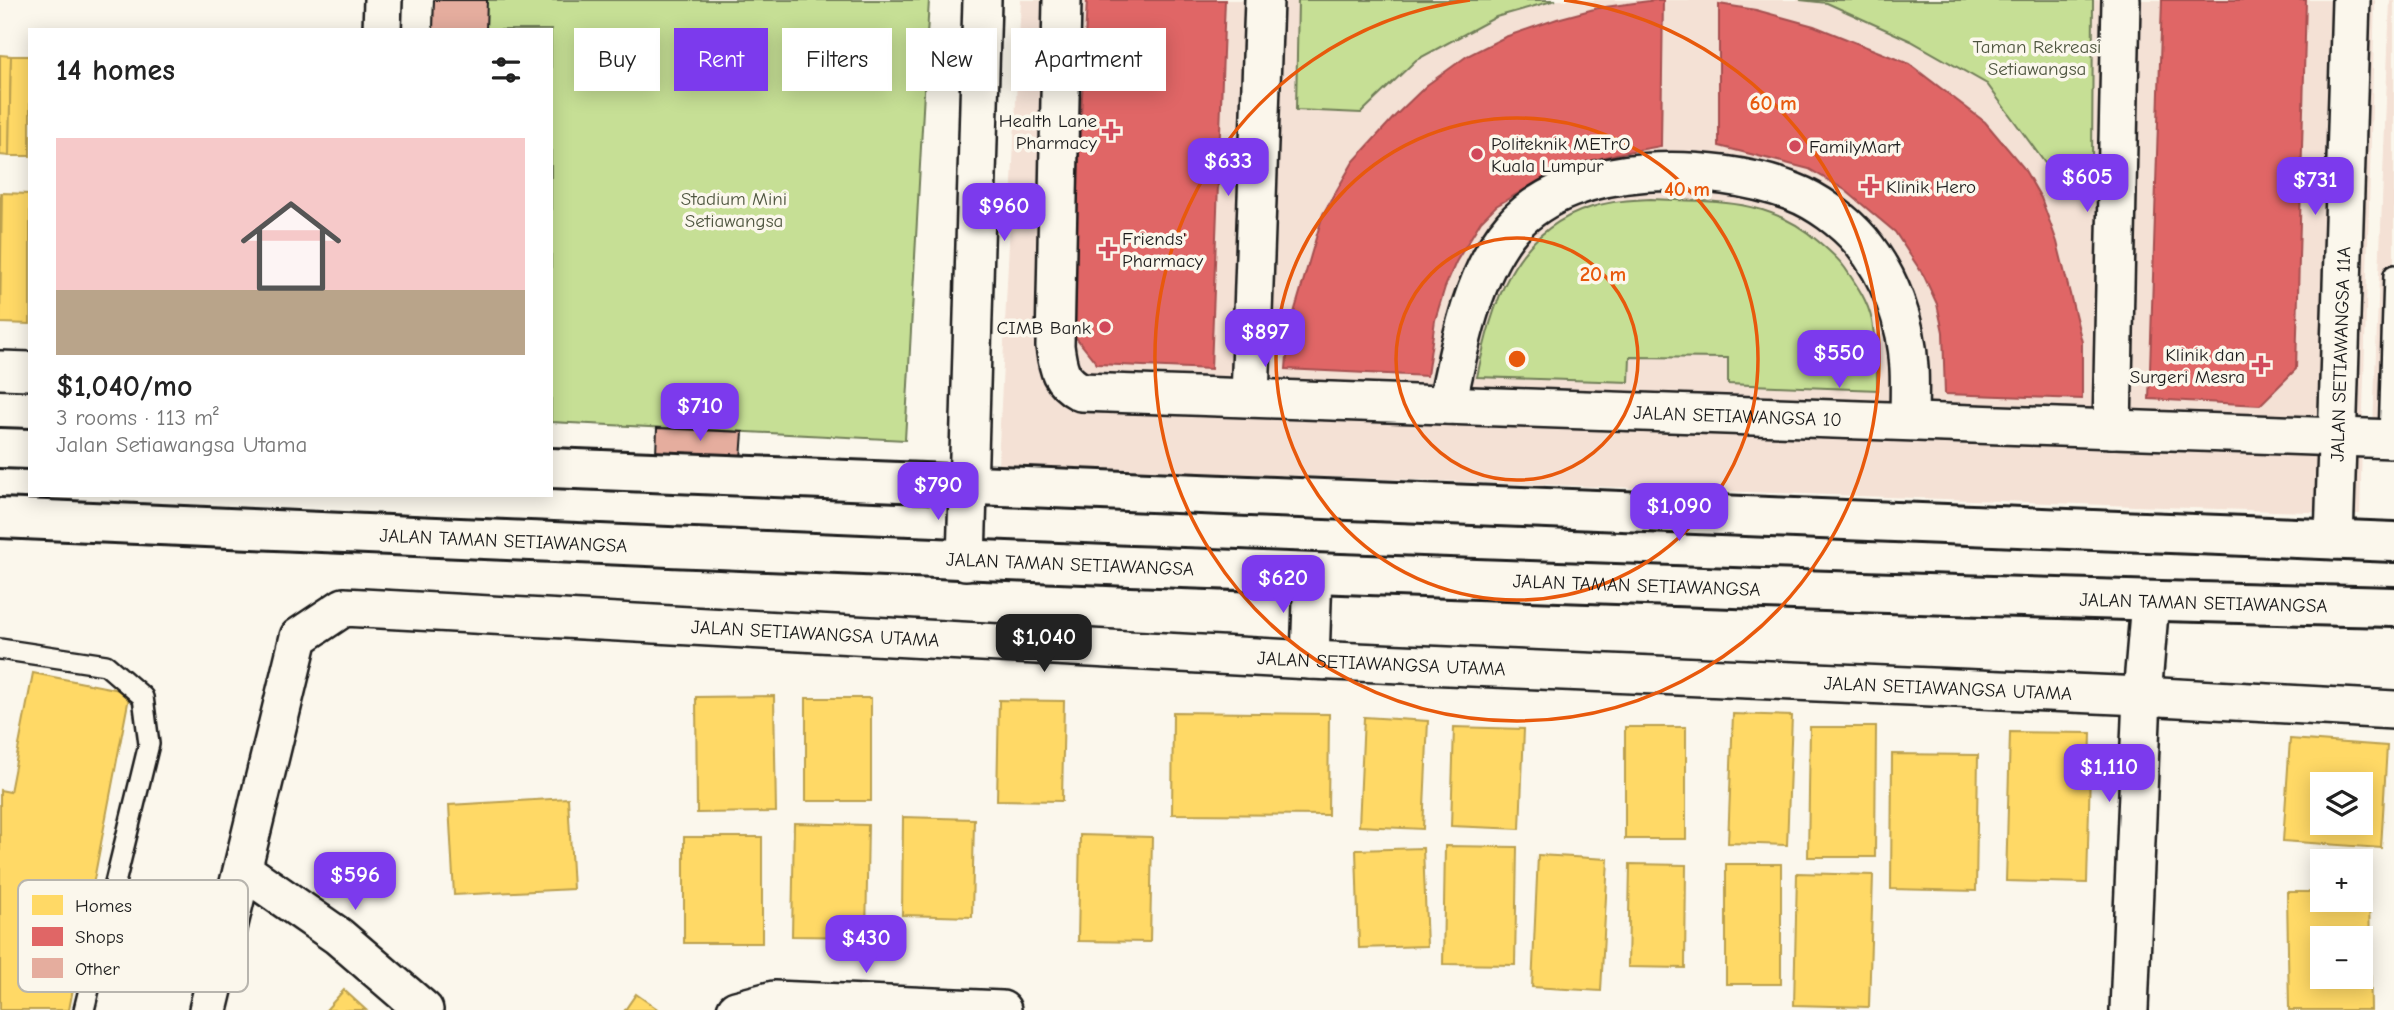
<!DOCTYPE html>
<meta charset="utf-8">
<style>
:root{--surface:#fff;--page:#f2f2f2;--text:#222;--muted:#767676;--line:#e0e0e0;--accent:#7c3aed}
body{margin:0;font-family:"Comic Neue",sans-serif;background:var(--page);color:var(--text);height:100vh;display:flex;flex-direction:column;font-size:26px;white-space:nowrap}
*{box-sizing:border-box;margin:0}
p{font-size:23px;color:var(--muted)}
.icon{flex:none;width:38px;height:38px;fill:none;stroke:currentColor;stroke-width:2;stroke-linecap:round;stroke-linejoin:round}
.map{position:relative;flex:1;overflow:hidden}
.details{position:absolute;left:28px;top:28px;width:525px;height:469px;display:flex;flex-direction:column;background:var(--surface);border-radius:0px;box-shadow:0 4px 18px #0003}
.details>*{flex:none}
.top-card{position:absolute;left:574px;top:28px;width:665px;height:63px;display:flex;gap:14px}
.fabs{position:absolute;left:2310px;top:772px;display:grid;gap:14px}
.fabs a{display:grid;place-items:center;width:63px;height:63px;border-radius:0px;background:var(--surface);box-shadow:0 4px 18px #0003;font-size:35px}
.price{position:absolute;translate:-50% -60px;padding:0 16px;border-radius:14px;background:var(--accent);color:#fff;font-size:23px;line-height:46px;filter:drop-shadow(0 2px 4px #0008)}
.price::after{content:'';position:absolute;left:50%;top:42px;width:21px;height:16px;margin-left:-10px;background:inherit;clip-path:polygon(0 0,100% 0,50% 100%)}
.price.on{background:#222;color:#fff}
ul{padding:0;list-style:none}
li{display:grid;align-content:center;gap:14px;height:371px;padding:0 28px}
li+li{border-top:2px solid var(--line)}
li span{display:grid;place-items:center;height:217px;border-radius:0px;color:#555}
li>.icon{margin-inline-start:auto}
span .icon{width:126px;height:126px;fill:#fffc;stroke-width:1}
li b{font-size:30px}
h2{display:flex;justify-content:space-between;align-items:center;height:84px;padding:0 28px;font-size:30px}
.chip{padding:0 24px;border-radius:0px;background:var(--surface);box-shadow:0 4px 18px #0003;font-size:24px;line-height:63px}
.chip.on{background:var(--accent);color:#fff}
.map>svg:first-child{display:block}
.built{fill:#f4e1d5}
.green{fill:#c6df95;stroke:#717e58;stroke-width:2}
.homes{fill:#ffd966;stroke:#bba050;stroke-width:2;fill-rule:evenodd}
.shops{fill:#e06666;stroke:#a55050;stroke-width:2}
.building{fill:#e5ad9e;stroke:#1c1c1c;stroke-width:2}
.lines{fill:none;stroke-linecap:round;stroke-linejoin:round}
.lane-casing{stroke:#1c1c1c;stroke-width:24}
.street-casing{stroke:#1c1c1c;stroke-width:42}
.secondary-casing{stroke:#1c1c1c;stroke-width:44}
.lane{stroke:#fbf7ec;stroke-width:19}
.street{stroke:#fbf7ec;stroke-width:37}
.secondary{stroke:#fbf7ec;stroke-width:38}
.ring{fill:none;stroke:#e8590c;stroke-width:3.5}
.poi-dot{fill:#d1495b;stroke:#fbf7ec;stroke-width:2.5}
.labels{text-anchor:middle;stroke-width:7;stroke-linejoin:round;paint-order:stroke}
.park-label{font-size:19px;fill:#4f5640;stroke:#fbf7ec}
.poi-label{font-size:19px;fill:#1c1c1c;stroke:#fbf7ec;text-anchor:start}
.street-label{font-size:19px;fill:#1c1c1c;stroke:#fbf7ec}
.key{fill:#fbf7ec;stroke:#b8b5ae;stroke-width:2}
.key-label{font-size:19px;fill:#1c1c1c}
.centre{fill:#e8590c;stroke:#fbf7ec;stroke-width:3.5}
.ring-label{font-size:21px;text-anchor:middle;font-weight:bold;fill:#e8590c;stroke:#fbf7ec;stroke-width:7;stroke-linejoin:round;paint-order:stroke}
</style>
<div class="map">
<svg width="2394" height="1010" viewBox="0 0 2394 1010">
<rect width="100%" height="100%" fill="#fbf7ec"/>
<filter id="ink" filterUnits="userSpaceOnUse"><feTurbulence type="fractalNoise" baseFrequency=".0143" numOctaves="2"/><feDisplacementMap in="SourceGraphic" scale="14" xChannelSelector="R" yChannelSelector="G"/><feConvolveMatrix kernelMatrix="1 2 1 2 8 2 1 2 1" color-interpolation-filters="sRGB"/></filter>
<g filter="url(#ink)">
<g class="built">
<path d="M1021,0H2375L2360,514L998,465Z"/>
<path d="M2390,0H2394V428L2373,427Z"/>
</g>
<g class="green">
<path d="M434,0H929L905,440L551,422V30H433Z"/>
<path d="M1298,0H1556L1496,17L1416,60L1361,113L1296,110Z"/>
<path d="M1800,0H2093L2092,166L2045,163L1987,84L1911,41L1827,3Z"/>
<path d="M1651,199C1713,202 1769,197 1819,242C1828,250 1838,258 1845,268C1856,284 1868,301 1872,321C1876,343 1876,368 1878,390L1728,384V358L1630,357L1629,382L1477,377C1492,305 1512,231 1592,207C1611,201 1631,200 1651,199Z"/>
</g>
<g class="homes">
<path d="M0,55L11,56L9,156L0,155Z"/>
<path d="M11,56H30V156H9Z"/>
<path d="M0,193H2L0,305Z"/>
<path d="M2,193L30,194V324L0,323Z"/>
<path d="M33,673L130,692L69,1010H0V790L10,792Z"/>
<path d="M774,696L776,812L697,813L696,697Z"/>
<rect x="806" y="698" width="65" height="103"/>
<path d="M999,700L1064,701L1062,801L997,800Z"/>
<path d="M1173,712L1329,714L1328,815L1172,814Z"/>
<path d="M1733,714L1792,716L1787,845L1728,843Z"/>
<path d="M1364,717L1428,721L1423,829L1359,826Z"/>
<path d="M1454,727L1524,729L1520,829L1451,826Z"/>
<rect x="1625" y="727" width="61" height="112"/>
<path d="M1810,727H1876L1875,857H1808Z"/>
<path d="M2010,732L2091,733L2087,883L2006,881Z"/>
<path d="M2290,739L2387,746L2381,848L2283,841ZM2322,784H2361V822H2322Z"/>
<path d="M1892,754L1978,755L1976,891L1891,889Z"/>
<path d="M568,798L573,889L454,895L449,805Z"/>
<path d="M903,817L974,819L972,917L902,915Z"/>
<path d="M794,823L868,825L866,937L792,936Z"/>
<path d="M1080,835L1152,837L1150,942L1078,941Z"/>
<rect x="684" y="837" width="78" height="106"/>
<path d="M1445,846L1517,847L1515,965L1443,964Z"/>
<path d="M1423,848L1427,946L1359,948L1356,850Z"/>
<path d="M1538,855L1608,859L1601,991L1532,987Z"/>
<path d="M1630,864L1686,865L1685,968L1628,967Z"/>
<rect x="1726" y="864" width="55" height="120"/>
<path d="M1797,873L1873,875L1869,1007L1794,1005Z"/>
<path d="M2361,891H2369L2371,1010H2289L2287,892H2322V900H2361ZM2322,938H2361V976H2322Z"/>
<path d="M344,990L366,1010H326Z"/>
<path d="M636,994L659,1010H625Z"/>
</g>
<g class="shops">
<path d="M1087,0H1225L1211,369L1097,364L1070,330Z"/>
<path d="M1656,0H1663L1661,146L1616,154L1556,171L1496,206L1481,221L1456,262L1445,287L1435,320L1427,376L1286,369L1289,330L1323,214L1353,162L1395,116L1427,85L1467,56L1505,37L1557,19L1598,8Z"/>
<path d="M2162,0H2306L2296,369L2260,405L2149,399Z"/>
<path d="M1719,4L1756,10L1814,26L1909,64L1985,122L2023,167L2041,198L2057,242L2082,342V399L1945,394L1943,332L1937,304L1924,276L1895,232L1845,190L1809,169L1719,146Z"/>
</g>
<g class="building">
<path d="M434,0H487L486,30H433Z"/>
<path d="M657,428L743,432L741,459L656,454Z"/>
</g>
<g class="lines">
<defs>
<g id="lane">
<path d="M2389,439L2394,275"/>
<path d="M0,649L106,665L143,697L149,744L84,1010"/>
</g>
<g id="street">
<path id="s1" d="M1062,0L1055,346C1058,369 1060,381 1081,392L2394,439"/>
<path d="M382,30L383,0"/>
<path d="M0,370L30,371"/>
<path d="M1250,398L1264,0"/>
<path d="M1447,405C1459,347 1473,272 1512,227C1573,158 1713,162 1793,192C1817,201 1844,221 1861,241C1890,276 1907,323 1909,368C1910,386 1909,404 1909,421"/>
<path d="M2112,429L2121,0"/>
<path id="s2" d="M2334,540L2351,0"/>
<path d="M966,561L982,0"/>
<path d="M1310,660L1313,573"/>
<path d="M243,870L338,936L424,1010"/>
<path id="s3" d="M208,1010L299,637L344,607L1310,660L2142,696L2394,710"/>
<path d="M736,1010L774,1000L1002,1010"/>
<path d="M2129,1010L2142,696L2150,601"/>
</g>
<g id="secondary">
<path d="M0,448L30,449"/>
<path d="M551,468L2394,542"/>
<path id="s4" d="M0,518C798,553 1596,588 2394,607"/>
</g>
</defs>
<use href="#lane" class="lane-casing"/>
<use href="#street" class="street-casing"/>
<use href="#secondary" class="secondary-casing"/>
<use href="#lane" class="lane"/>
<use href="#street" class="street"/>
<use href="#secondary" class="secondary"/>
</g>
</g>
<g class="ring">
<circle cx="1517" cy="359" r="121"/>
<circle cx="1517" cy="359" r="241"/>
<path d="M1564 0A362 362 0 1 1 1470 0"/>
</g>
<g class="poi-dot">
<path d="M1107.5 120.5h7v7h7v7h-7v7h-7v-7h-7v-7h7z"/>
<circle cx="1795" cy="146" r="7"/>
<circle cx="1477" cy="154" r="7"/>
<path d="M1866.5 175.5h7v7h7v7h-7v7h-7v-7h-7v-7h7z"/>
<path d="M1104.5 238.5h7v7h7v7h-7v7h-7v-7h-7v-7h7z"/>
<circle cx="1105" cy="327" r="7"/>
<path d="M2257.5 354.5h7v7h7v7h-7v7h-7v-7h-7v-7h7z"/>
</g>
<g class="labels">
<g class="park-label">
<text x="2037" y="53">Taman Rekreasi<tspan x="2037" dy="22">Setiawangsa</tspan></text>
<text x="734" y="205">Stadium Mini<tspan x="734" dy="22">Setiawangsa</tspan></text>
</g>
<g class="poi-label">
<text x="1097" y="127" text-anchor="end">Health Lane<tspan x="1097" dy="22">Pharmacy</tspan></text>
<text x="1491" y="150">Politeknik METrO<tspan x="1491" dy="22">Kuala Lumpur</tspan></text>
<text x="1809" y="153">FamilyMart</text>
<text x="1886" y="193">Klinik Hero</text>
<text x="1122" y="245">Friends'<tspan x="1122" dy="22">Pharmacy</tspan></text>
<text x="1091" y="334" text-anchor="end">CIMB Bank</text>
<text x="2245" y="361" text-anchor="end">Klinik dan<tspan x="2245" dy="22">Surgeri Mesra</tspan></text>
</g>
<g class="street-label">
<text dy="7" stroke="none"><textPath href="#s2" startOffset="186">JALAN SETIAWANGSA 11A</textPath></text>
<text dy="7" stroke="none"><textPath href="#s1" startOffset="1059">JALAN SETIAWANGSA 10</textPath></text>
<text dy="7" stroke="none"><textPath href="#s4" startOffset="504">JALAN TAMAN SETIAWANGSA</textPath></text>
<text dy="7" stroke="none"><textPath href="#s4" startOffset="1071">JALAN TAMAN SETIAWANGSA</textPath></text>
<text dy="7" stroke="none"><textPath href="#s4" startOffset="1638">JALAN TAMAN SETIAWANGSA</textPath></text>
<text dy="7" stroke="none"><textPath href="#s4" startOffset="2205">JALAN TAMAN SETIAWANGSA</textPath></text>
<text dy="7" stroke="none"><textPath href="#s3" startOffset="910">JALAN SETIAWANGSA UTAMA</textPath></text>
<text dy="7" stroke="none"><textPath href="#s3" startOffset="1477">JALAN SETIAWANGSA UTAMA</textPath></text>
<text dy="7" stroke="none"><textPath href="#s3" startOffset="2044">JALAN SETIAWANGSA UTAMA</textPath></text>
</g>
</g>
<rect x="18" y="880" width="230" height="112" rx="10" class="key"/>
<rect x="32" y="895" width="31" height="20" fill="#ffd966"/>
<rect x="32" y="927" width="31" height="19" fill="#e06666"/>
<rect x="32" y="958" width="31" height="20" fill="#e5ad9e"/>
<g class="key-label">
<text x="75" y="912">Homes</text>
<text x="75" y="943">Shops</text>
<text x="75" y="975">Other</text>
</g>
<circle cx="1517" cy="359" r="10" class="centre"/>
<g class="ring-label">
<text x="1773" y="110">60 m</text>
<text x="1687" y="196">40 m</text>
<text x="1603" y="281">20 m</text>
</g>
</svg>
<div class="fabs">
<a><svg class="icon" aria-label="layers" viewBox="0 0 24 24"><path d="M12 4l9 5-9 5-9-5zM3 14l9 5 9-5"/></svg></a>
<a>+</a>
<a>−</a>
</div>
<b class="price" style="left:1228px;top:198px">$633</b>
<b class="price" style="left:2087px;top:214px">$605</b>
<b class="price" style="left:2315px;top:217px">$731</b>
<b class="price" style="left:1004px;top:243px">$960</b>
<b class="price" style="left:1265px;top:369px">$897</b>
<b class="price" style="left:1839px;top:390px">$550</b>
<b class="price" style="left:700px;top:443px">$710</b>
<b class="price" style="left:938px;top:522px">$790</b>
<b class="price" style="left:1679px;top:543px">$1,090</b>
<b class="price" style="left:1283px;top:615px">$620</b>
<b class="price on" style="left:1044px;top:674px">$1,040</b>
<b class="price" style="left:2109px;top:804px">$1,110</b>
<b class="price" style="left:355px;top:912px">$596</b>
<b class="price" style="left:866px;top:975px">$430</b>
<div class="top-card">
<a class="chip">Buy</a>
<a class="chip on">Rent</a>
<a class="chip">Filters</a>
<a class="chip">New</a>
<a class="chip">Apartment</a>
</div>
<section class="details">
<h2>14 homes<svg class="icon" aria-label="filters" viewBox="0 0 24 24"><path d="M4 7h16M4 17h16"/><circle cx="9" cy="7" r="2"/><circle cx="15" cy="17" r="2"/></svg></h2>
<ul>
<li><span style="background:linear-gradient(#f6c9c9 70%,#b9a48a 0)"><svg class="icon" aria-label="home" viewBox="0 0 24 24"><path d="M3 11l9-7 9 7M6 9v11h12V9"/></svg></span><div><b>$1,040/mo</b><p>3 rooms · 113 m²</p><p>Jalan Setiawangsa Utama</p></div></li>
</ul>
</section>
</div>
